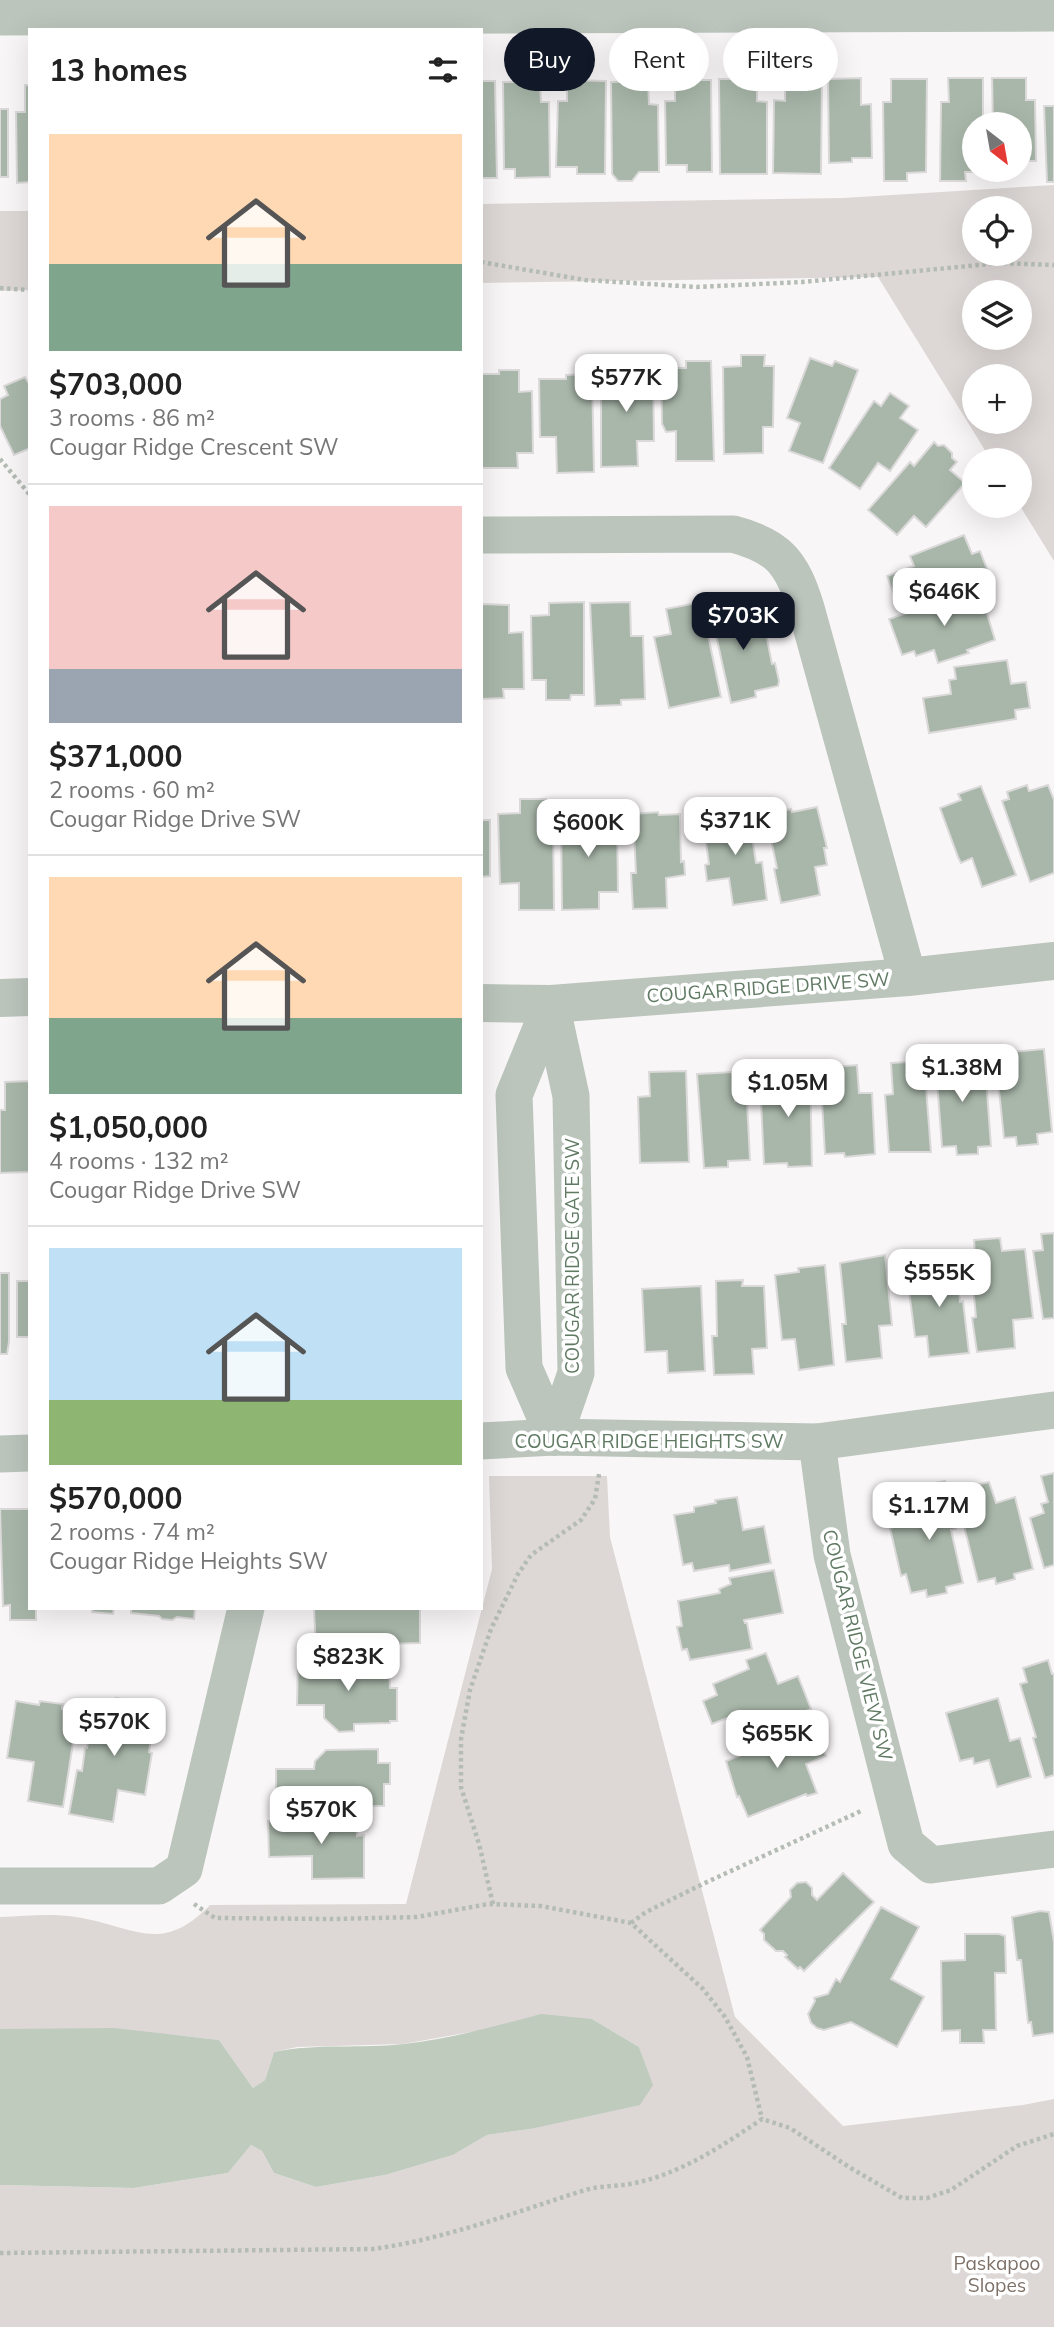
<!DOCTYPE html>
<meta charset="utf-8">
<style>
:root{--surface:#fff;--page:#f2f2f2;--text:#222;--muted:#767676;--line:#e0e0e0;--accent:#111827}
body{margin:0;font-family:Mulish,sans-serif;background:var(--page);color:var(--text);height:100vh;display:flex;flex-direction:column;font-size:26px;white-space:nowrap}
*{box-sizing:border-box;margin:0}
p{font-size:23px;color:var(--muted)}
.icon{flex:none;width:38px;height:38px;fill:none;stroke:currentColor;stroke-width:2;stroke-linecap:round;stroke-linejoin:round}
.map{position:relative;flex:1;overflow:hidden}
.details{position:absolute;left:28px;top:28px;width:455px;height:1582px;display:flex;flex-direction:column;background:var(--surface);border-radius:0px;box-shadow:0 7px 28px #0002}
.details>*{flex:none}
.banner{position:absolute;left:504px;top:28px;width:444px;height:63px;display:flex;gap:14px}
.needle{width:46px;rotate:149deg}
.fabs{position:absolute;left:962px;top:112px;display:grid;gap:14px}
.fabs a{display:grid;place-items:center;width:70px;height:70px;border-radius:50%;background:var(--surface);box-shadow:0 7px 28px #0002;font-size:35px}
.price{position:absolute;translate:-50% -60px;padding:0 16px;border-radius:14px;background:#fff;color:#222;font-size:23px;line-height:46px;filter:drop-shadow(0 2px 4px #0008)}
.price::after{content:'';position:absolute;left:50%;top:42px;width:21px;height:16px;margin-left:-10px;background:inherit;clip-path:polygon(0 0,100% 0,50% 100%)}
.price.active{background:var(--accent);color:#fff}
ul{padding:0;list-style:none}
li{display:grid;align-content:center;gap:14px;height:371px;padding:0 21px}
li+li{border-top:2px solid var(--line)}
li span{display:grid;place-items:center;height:217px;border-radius:0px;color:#555}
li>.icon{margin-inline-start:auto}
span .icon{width:126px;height:126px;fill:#fffc;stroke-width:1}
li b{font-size:30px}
h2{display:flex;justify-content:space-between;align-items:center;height:84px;padding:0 21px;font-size:30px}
.pill{padding:0 24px;border-radius:32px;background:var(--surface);box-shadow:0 7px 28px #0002;font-size:24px;line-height:63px}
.pill.active{background:var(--accent);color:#fff}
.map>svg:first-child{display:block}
.green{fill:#ddd8d6;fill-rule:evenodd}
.water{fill:#becbbd}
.building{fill:#a9b7aa;stroke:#dbd9d9;stroke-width:2}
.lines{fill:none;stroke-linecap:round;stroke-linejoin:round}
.path{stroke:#b4bcb5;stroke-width:4.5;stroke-dasharray:3.5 3.5;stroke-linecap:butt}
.minor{stroke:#bbc5bc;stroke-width:37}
.tertiary{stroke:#bbc5bc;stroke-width:38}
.labels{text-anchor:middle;stroke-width:7;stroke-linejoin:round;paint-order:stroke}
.street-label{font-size:19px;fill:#607a63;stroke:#fff}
.park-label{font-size:19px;fill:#7e7168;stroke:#fff}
</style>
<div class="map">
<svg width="1054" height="2327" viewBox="0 0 1054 2327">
<rect width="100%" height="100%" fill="#f9f6f7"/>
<g class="green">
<path d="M1054,185V561L1020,506V460H991L878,277L481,283V204L843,198ZM975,208H1020V254H975ZM975,292H1020V338H975ZM975,376H1020V422H975Z"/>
<path d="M0,211H30V290L0,291Z"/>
<path d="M489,1476H607L610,1537L735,2017L843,2126L1023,2105L1054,2099V2327H0V2185L134,2188L228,2173L251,2145L262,2151L274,2173L316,2187L385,2175L453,2155L487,2135L530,2129L652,2085L639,2047L592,2019L471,2032L403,2044L297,2047L274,2052L265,2080L253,2088L219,2040L183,2036L0,2029V1917C25,1916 51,1913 76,1917C134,1926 161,1956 210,1905L406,1904L492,1569Z"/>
</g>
<path class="water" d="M541,2014L592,2019L639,2047L653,2085L640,2105L530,2129L487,2135L453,2155L385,2175L316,2187L274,2173L262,2151L251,2145L228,2173L134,2188L0,2185V2029L114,2028L219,2040L253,2088L265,2080L274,2052C317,2043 360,2049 404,2044C450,2039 496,2026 541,2014Z"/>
<g class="building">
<path d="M785,77L822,78L821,174L773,173L774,100L785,101Z"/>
<path d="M861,78V105L871,104L872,158H852V162L829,163L828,79Z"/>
<path d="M948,78H983V124H975V170H983V172H965L966,181H940L941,102H949Z"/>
<path d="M992,78H1026V100H1035L1036,161H1020V124H993Z"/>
<path d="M719,79H757V101L767,102V174H720Z"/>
<path d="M891,79H927L926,172L907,173V181H884L883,102H891Z"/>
<path d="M567,80L606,81L605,174H577V167H556L558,101H567Z"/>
<path d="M675,80H711L712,172H687V165H666L665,101H675Z"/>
<path d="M481,81H495L497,178H481Z"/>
<path d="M648,81L649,104L658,105L659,172H639L632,181H618L612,174L611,82Z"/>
<path d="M503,82H540L541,102H549L550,177L515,178V169H504Z"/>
<path d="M25,85H30V182L17,183L16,112H25Z"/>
<path d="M1044,106H1054V182H1047Z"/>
<rect x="0" y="109" width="8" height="68"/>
<path d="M741,355H765L764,366H774L773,427H763V453L724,454L723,367L741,366Z"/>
<path d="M810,358L832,366L835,361L858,370L823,463L789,451L800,423L787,418Z"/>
<path d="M686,361H711L714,461H676V431L666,432L662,424L661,368H686Z"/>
<path d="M623,363H643V369H653L654,441H637L638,466L601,467V369H623Z"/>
<path d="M499,370H519V392L532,391L533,453H517L518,468H481V374H499Z"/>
<path d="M592,374L594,472L557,473L556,437H540L539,379H566V375Z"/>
<path d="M25,377L30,385V453L28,449L14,455L0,426V399L8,395L4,386Z"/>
<path d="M890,393L909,406L900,418L918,430L890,471L878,463L860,489L829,468L874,401L881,406Z"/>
<path d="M934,442L938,446L944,445L952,453V458L957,462L950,470L965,483L926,527L914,516L897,535L868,510L910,462L914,466Z"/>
<path d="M964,535L972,554L980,551L989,574L899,608L887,576L914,566L910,556Z"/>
<path d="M967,592L970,600L982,597L995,640L967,650L969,653L938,663L934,650L916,656L914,651L902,655L889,619Z"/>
<path d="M746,601L751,626L764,623L772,664L775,663L779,681L778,686L755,691L756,697L731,703L710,608Z"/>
<path d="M584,602V695H571L570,700H546V680H532L531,616L549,615V603Z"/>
<path d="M630,602L631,636H643L645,699L621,700V705L595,706L590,603Z"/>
<path d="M701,602L721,697L669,708L654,637L671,634L666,609Z"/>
<path d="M481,604L509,605V633L523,632L524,689H503L504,698L481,699Z"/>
<path d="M1007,660L1011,684L1026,682L1030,708L1015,710L1016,719L929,733L923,698L951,694L949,680L956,679L954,667Z"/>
<path d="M1027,785L1029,791L1048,785L1054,800V873L1030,882L1002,801L1009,799L1007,792Z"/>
<path d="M981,786L1016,875L982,887L972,858L961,863L958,857L940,808L961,800L958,794Z"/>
<path d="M520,799H546V813H553L554,910H519V883L500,884L498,814L520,813Z"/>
<path d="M592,806V818L617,817L618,892H599V909L562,910L561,818H570V807Z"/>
<path d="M817,807L827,848H824L827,865L815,867L820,895L781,903L774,869L777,868L766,815L791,809L792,812Z"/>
<path d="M748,808L756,863L762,862L767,900L733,905L729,878L707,881L705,865L709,864L703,822L724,818L722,812Z"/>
<path d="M658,812L659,815L680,814L681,862L684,861L685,875L666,878L667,908L633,909L631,873H636L633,814Z"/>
<path d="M481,820H490V876L481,877Z"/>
<path d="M1044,1049L1052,1132L1037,1134L1038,1144L1017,1146L1016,1137L1004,1138L998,1081L1012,1079L1009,1052Z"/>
<path d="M971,1052L973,1079L986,1078L991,1146L978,1147V1154L957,1155L956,1146L942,1147L935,1054Z"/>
<path d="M924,1061L931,1152H889L885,1095L893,1094L891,1063Z"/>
<path d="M857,1065L859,1093H872L875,1154L845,1157L844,1153L825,1154L820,1068Z"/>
<path d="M810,1068L812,1166L788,1167L787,1163L764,1164L761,1103L772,1102L770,1070Z"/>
<path d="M686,1071L689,1162L640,1163L638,1097L650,1096L649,1072Z"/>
<path d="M733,1072L735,1101L747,1100L750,1160L728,1161V1167L704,1168L697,1074Z"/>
<path d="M30,1081V1172L0,1173V1110H5V1082Z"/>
<path d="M1054,1233V1318L1043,1319L1033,1251L1043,1250L1041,1234Z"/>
<path d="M1000,1238L1002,1251L1025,1249L1033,1318L1013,1320L1015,1348L977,1352L972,1318L976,1317L970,1255L975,1254L974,1240Z"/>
<path d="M885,1255L892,1325L879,1326L882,1358L846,1362L842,1324H846L840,1263Z"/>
<path d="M949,1258L951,1270L957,1269L960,1302L963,1301L969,1353L929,1357L927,1336L915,1337L907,1275L928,1272L927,1261Z"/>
<path d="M825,1265L834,1365L799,1370L795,1339L782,1340L775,1275L799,1272L798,1268Z"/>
<path d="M0,1273H9V1342L7,1354H0Z"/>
<path d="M743,1280L742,1286H764L767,1348L752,1349L754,1374L714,1375L712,1336H717L716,1281Z"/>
<rect x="17" y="1281" width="13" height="56"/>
<path d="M701,1286L705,1371L668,1373L667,1351L645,1352L642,1289Z"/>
<path d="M1054,1473V1565L1044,1568L1030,1518L1044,1513L1041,1504L1048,1502L1041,1476Z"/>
<path d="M945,1481L956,1529L951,1530L963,1583L946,1587L947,1593L927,1597L926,1590L911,1593L906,1574L901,1576L890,1528L916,1522L908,1489Z"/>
<path d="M989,1482L996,1503L1015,1497L1033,1569L1014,1574L1015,1579L996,1584L995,1578L978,1582L955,1490Z"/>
<path d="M737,1497L743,1530L764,1526L771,1563L730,1571L729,1565L694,1571L692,1563L683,1565L674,1515L694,1512V1507L716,1503L715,1500Z"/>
<path d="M0,1509H30V1608H36V1620H10V1605L3,1606Z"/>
<path d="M774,1570L783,1613L744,1620L745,1623H747L752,1649L690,1660L687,1649L682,1650L677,1627L682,1626L678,1601L720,1593L719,1589L731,1584L729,1578Z"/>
<path d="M93,1608H114L113,1614L92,1612Z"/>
<path d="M131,1608H195L194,1619L177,1617L172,1620L162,1619L159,1616L131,1613Z"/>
<path d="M314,1608H420V1643L355,1645L356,1651L316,1652Z"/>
<path d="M766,1653L778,1684L798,1676L811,1709L735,1739L727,1718L712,1724L703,1701L717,1695L713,1684L749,1669L746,1660Z"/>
<path d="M339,1660V1664H389L390,1688H397V1721H390V1723L354,1724V1731L339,1732L324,1718V1705H297L298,1661Z"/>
<path d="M1048,1660L1052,1674H1054V1775L1045,1778L1033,1738L1036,1737L1020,1684L1027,1682L1023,1668Z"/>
<path d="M116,1698L141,1703L140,1706L154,1708L158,1714L156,1730L152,1733L149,1752L152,1753L145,1795L118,1790L113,1822L69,1814L77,1770L82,1771L85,1748H87L95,1702L114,1705Z"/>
<path d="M998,1698L1010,1741L1020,1738L1031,1777L997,1787L989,1760L974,1764L973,1758L960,1761L946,1713Z"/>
<path d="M16,1701L39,1705L40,1701L63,1704L62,1709L78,1711L63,1807L28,1801L34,1762L7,1758Z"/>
<path d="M812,1721L826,1756L806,1764L817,1793L807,1796L806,1794L748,1817L739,1796L737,1797L726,1761L775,1742L773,1736Z"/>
<path d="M378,1749V1763H390V1784H384V1806H324V1812L276,1813V1769H314L315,1761L326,1750Z"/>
<path d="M268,1821H356L357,1836L364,1835V1878L312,1879V1856L269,1857Z"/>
<path d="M843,1873L874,1902L804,1971L800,1967L798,1969L785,1957L787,1955L783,1951H776L764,1940V1934L760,1930L791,1897L790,1890L797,1883L806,1882L812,1888V1895L817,1900Z"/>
<path d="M881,1907L919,1927L891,1979L924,1997L897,2047L851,2022L824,2030L817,2028L811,2023L808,2014L815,2001L814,1998L828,1994L836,1979L840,1982Z"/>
<path d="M1040,1911L1049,1912L1054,1942V2033L1033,2036L1031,2022L1028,2023L1021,1960H1017L1012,1917Z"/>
<path d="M965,1934H999L1005,1936L1006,1973H995L996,2030H983L984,2043H960V2030L942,2031L941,1961L965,1960Z"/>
</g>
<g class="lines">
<g class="path">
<path d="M481,262L585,280L697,287L802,282L1000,263L1054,265"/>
<path d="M0,288L30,290"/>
<path d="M0,459L30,495"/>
<path d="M194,1904L215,1918L334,1919L417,1917L488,1904L541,1906L631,1923L703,1989L725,2017L747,2057L762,2119"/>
<path d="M493,1904L479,1844L461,1787V1739L470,1690L491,1629L518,1574L531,1555L581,1520L595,1499L599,1474"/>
<path d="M631,1923L646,1912L707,1882L861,1811"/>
<path d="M0,2253L373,2249C445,2239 513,2213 582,2191C600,2185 617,2187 635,2183C682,2173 722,2146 762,2119L790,2128L849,2167L902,2198H927L951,2190L1017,2146L1054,2134"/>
</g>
<g class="minor">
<path d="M0,17L1054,13"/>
<path d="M481,535L733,534C779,546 792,563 806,608L908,977"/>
<path d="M551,1004L514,1095L524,1368L554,1437"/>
<path d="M551,1004L571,1096L576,1373L554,1437"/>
<path d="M481,1441L554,1437L817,1442L1054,1410"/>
<path d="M817,1442L832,1555L906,1844L931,1865L1054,1849"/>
<path d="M0,1454L30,1453"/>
<path d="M0,1886H159L184,1869L246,1608"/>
</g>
<g class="tertiary">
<path d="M0,998L30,997"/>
<path d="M481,1003L551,1004L908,977L1054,961"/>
</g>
</g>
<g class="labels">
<g class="street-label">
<text transform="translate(768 987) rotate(-4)" y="7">COUGAR RIDGE DRIVE SW</text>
<text transform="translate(572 1256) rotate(-90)" y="7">COUGAR RIDGE GATE SW</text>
<text x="649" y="1448">COUGAR RIDGE HEIGHTS SW</text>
<text transform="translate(858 1645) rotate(76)" y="7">COUGAR RIDGE VIEW SW</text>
</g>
<g class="park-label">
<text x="997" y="2270">Paskapoo<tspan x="997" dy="22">Slopes</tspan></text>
</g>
</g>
</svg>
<div class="fabs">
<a><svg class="needle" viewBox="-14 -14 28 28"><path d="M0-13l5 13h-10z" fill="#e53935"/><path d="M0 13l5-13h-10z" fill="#767676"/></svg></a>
<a><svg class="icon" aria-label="locate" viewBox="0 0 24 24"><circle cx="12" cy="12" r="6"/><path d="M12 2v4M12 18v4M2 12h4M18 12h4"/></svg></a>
<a><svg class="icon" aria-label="layers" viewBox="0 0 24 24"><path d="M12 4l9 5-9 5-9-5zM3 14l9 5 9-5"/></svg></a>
<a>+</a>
<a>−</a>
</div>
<b class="price" style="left:626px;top:414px">$577K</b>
<b class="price" style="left:944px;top:628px">$646K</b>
<b class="price active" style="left:743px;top:652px">$703K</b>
<b class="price" style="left:735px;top:857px">$371K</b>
<b class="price" style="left:588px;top:859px">$600K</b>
<b class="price" style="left:962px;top:1104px">$1.38M</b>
<b class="price" style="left:788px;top:1119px">$1.05M</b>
<b class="price" style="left:939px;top:1309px">$555K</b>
<b class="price" style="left:929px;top:1542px">$1.17M</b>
<b class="price" style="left:348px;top:1693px">$823K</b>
<b class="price" style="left:114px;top:1758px">$570K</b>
<b class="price" style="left:777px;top:1770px">$655K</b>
<b class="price" style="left:321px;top:1846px">$570K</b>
<div class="banner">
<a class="pill active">Buy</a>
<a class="pill">Rent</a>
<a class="pill">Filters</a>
</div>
<section class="details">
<h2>13 homes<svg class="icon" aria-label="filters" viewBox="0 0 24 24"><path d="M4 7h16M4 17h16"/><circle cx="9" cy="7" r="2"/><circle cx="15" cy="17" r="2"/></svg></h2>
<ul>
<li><span style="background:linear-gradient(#ffd9b3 60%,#7fa58c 0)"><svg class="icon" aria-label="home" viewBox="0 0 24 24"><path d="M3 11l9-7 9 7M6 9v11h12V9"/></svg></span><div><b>$703,000</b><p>3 rooms · 86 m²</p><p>Cougar Ridge Crescent SW</p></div></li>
<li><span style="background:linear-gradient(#f6c9c9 75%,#9aa5b1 0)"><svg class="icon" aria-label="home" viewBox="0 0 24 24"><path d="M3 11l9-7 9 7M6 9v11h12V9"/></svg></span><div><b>$371,000</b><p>2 rooms · 60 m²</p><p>Cougar Ridge Drive SW</p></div></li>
<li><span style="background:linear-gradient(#ffd9b3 65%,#7fa58c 0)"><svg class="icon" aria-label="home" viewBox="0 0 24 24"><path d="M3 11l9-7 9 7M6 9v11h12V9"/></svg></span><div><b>$1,050,000</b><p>4 rooms · 132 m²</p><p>Cougar Ridge Drive SW</p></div></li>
<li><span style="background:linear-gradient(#bfe0f5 70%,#8fb573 0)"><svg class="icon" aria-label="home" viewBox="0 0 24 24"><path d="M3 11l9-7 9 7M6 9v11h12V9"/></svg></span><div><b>$570,000</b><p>2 rooms · 74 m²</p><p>Cougar Ridge Heights SW</p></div></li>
</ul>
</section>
</div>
